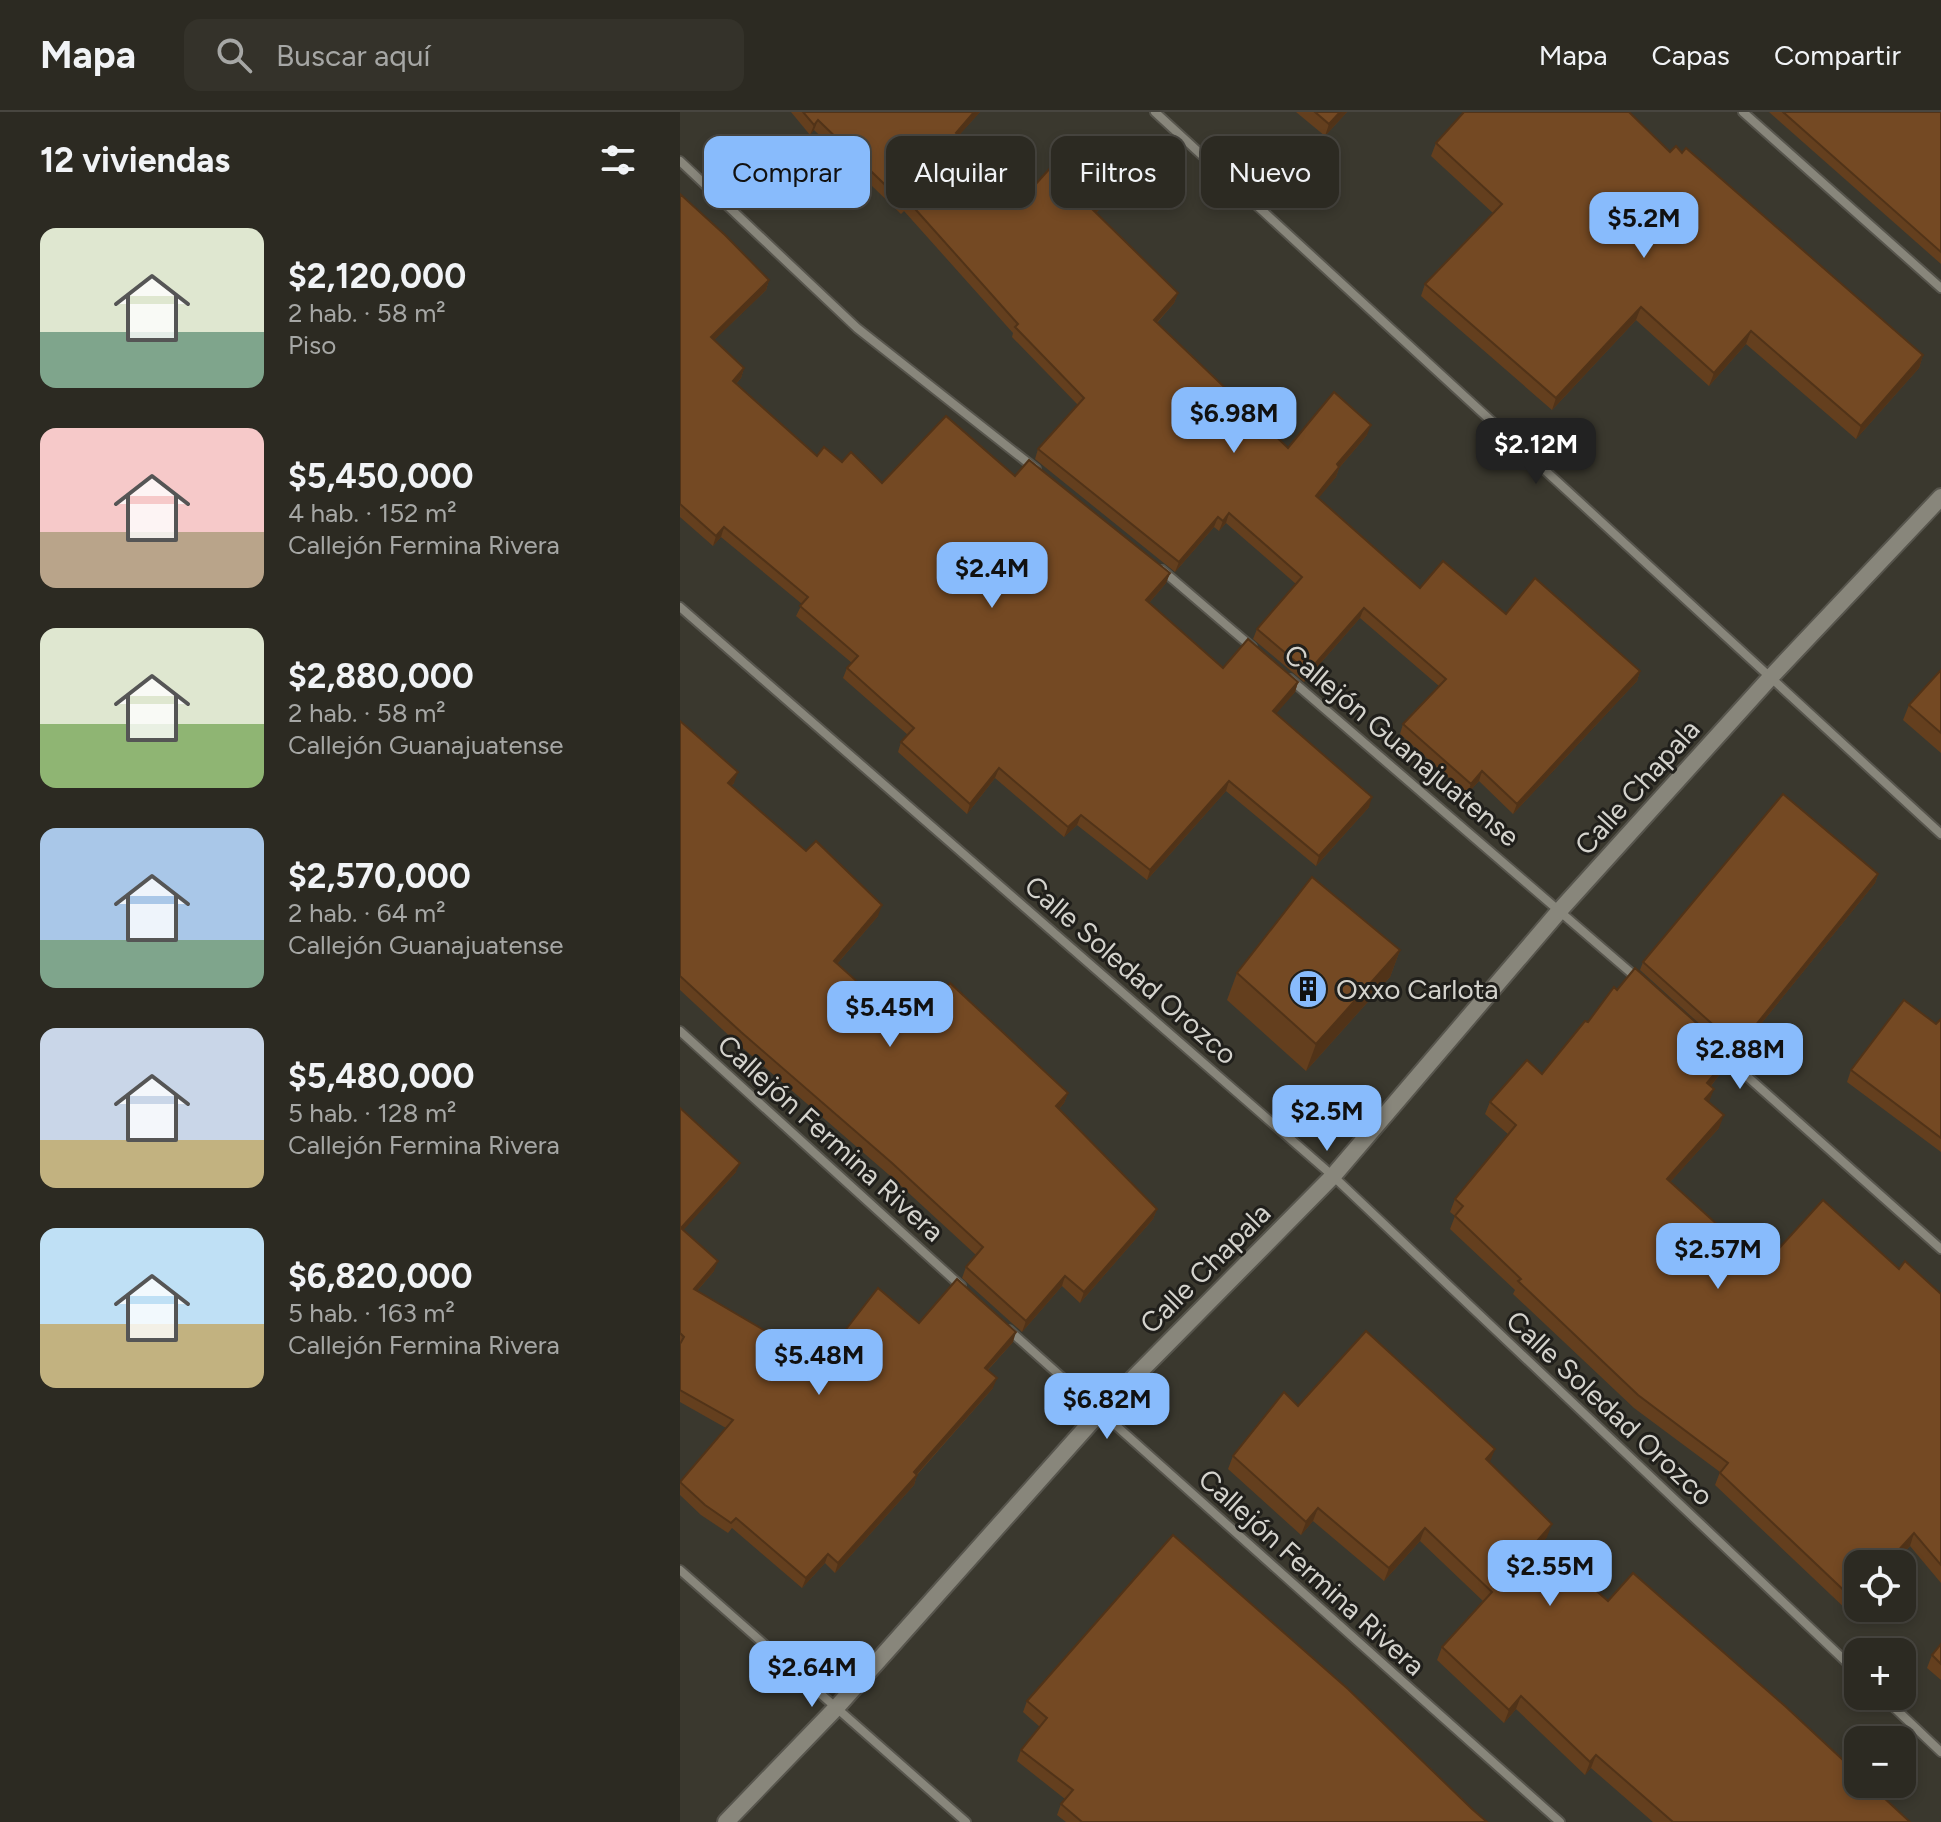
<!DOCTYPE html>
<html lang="es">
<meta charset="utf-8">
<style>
:root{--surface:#2c2a22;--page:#34322a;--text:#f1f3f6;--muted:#a6a7a5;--line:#484640;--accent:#88bbfc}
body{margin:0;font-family:Figtree,sans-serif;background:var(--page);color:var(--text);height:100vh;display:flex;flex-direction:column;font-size:30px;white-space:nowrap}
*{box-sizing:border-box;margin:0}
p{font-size:26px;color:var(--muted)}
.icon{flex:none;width:44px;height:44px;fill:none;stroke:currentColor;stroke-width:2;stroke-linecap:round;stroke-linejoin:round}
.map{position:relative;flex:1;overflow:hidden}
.sheet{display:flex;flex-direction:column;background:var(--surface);width:680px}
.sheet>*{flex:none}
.top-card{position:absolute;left:24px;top:24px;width:760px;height:72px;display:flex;gap:16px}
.fabs{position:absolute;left:1164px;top:1438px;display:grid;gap:16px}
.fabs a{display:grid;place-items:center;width:72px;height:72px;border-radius:16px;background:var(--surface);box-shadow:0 4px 12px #0003,0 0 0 2px var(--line);font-size:40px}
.price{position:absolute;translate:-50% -68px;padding:0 18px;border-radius:16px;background:var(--accent);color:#111;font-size:26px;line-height:52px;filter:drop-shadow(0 2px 4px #0008)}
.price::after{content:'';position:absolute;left:50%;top:48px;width:24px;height:18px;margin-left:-12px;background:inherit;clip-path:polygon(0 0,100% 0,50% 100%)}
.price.selected{background:#222;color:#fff}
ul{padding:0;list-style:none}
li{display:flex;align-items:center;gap:24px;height:200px;padding:0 40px}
li span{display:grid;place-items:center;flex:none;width:224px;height:160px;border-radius:16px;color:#555}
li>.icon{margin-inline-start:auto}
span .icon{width:96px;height:96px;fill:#fffc;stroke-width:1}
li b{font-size:34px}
h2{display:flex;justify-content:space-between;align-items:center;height:96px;padding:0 40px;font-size:34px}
.tag{padding:0 28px;border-radius:16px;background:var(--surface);box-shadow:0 4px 12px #0003,0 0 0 2px var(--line);font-size:28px;line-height:72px}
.tag.selected{background:var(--accent);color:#111}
header{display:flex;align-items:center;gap:48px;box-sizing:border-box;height:112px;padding:0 40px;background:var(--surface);border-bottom:2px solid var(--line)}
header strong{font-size:38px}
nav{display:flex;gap:44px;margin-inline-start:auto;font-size:28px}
.search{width:560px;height:72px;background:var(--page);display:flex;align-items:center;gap:20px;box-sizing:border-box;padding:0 28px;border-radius:16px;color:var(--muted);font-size:30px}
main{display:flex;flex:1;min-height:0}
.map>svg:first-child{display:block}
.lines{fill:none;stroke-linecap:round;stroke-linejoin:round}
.street-casing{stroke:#57554d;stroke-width:12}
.secondary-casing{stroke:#57554d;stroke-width:20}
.street{stroke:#88867b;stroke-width:8}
.secondary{stroke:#88867b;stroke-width:16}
.wall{fill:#643f1e}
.shaded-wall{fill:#513318}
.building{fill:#744923;stroke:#513318;stroke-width:2}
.labels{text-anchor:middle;stroke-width:6;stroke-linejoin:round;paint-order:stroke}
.street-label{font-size:28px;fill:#d4d3cd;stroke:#201f1b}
.poi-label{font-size:28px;fill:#d4d3cd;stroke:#201f1b;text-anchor:start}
</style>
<header>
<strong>Mapa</strong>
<div class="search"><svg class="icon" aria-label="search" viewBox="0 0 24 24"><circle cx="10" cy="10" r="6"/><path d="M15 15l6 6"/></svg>Buscar aquí</div>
<nav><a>Mapa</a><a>Capas</a><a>Compartir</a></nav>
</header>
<main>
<section class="sheet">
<h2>12 viviendas<svg class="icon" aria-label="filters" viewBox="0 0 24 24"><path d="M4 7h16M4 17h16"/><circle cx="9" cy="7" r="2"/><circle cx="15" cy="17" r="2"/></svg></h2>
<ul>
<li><span style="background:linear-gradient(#dfe7d0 65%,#7fa58c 0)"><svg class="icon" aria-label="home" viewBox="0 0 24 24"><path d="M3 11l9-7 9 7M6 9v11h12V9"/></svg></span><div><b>$2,120,000</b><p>2 hab. · 58 m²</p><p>Piso</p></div></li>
<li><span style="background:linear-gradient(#f6c9c9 65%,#b9a48a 0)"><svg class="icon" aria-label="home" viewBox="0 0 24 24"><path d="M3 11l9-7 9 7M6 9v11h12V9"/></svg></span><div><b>$5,450,000</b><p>4 hab. · 152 m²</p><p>Callejón Fermina Rivera</p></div></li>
<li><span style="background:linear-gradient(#dfe7d0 60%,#8fb573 0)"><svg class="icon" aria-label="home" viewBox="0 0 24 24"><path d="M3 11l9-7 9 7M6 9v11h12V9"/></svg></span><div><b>$2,880,000</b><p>2 hab. · 58 m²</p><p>Callejón Guanajuatense</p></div></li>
<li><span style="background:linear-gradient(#a9c7e8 70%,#7fa58c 0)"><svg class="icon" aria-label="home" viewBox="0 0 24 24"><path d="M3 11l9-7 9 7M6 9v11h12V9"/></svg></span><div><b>$2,570,000</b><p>2 hab. · 64 m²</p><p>Callejón Guanajuatense</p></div></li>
<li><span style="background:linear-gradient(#c9d6e8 70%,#c2b280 0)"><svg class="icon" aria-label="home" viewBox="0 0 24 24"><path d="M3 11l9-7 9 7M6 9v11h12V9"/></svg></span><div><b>$5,480,000</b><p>5 hab. · 128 m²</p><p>Callejón Fermina Rivera</p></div></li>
<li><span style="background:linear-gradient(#bfe0f5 60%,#c2b280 0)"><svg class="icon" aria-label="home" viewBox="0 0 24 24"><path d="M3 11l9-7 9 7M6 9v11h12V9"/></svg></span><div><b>$6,820,000</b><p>5 hab. · 163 m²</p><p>Callejón Fermina Rivera</p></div></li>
</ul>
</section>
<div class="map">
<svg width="1261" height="1710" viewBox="0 0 1261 1710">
<rect width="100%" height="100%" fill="#3a382e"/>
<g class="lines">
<defs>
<g id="street">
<path d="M475,0L1261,722"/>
<path d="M1063,0L1261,176"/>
<path d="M0,49L177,216L356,357"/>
<path d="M482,458L572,535"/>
<path d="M0,495L653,1064L1178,1561"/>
<path d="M610,567L957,866"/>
<path d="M0,919L281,1174"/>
<path d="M1042,942L1261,1137"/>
<path d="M329,1218L880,1710"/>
<path d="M0,1458L286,1710"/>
<path d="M1202,1584L1261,1640"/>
</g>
<path id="secondary" d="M46,1710L156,1596L420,1300L653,1064L881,797L1089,567L1261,385"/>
</defs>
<use href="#street" class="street-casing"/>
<use href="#secondary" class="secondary-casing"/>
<use href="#street" class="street"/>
<use href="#secondary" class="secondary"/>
</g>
<g class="wall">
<path d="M111,0H300L279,23L346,83L429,87L416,101L498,181L494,191L477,211L608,336L687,323L659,356L656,365L638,386L740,476L826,502L960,559L957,569L833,702L799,669L787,682L720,622L723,612L759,574L680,506L624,570L573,527L577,517L616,472L546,411L539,419L534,415L495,460L355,347L358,337L398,293L332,225L333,221L224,99L221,102L134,18L130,23Z"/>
<path d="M616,0H667L645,24Z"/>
<path d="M1089,0H1261V152Z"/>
<path d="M756,31L1002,41L1243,243L1239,256L1176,327L1066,232L1029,274L956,208L872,298L741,184L745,172L813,101L751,44Z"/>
<path d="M0,82L89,168L86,178L34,228L64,256L61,266L56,272L137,344L162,350L202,371L335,364L490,461L486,471L469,491L543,556L618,570L615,580L596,601L689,695L636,754L546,679L467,768L397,713L384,725L315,666L287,702L218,640L221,630L228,623L163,566L167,556L172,551L116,504L122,492L41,425L33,434L0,405Z"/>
<path d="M1261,558V641L1223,608L1229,593Z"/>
<path d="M0,609L54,671L51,674L198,804L157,852L229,916L388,981L384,991L379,997L477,1097L473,1107L400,1191L382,1174L342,1220L282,1166L286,1155L296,1143L208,1062L57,931L0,878Z"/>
<path d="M1198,762L1195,771L1055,944L960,858L963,850Z"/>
<path d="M720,838L710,865L626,959L547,888L557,861Z"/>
<path d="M1261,907V1040L1167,970L1171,958L1256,912Z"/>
<path d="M908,910L1046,954L1031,974L1029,990L1039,1016L990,1070L1083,1154L1219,1157L1261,1182V1471L1230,1434L1213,1452H1178V1490L1169,1500L1035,1373L1040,1360L954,1296L833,1182L835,1178L770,1117L775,1104L770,1100L775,1087L828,1022L805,1002L810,990L862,962Z"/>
<path d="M0,996L56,1060L3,1118L34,1159L17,1179L140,1251L239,1211L333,1230L308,1258L313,1276L237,1363L234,1373L155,1461L145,1451L122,1476L52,1416L48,1421L21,1403L0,1383V1370L46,1316L0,1290Z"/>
<path d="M618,1294L810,1351L867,1425L861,1431L928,1489L1230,1710H973L911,1656L905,1663L836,1597L824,1611L757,1548L762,1535L803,1489L740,1429L704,1469L633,1409L621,1423L548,1357L553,1344Z"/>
<path d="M1261,1532V1568L1247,1556L1252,1543Z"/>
<path d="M347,1589L792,1697L807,1710H386L377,1703L381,1692L385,1687L337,1649L341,1638L360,1615L343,1600Z"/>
</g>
<g class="shaded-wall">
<path d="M294,0H300L272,31L276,21Z"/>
<path d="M660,0H667L645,24L649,12Z"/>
<path d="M138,8L134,18L130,23L134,13Z"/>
<path d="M433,77L429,87L409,108L413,98Z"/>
<path d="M89,168L86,178L27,235L31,225Z"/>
<path d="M498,181L494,191L470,218L474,208Z"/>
<path d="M961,195L956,208L872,298L876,286Z"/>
<path d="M1071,219L1066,232L1029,274L1034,261Z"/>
<path d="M1243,243L1239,256L1176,327L1181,314Z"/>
<path d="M64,256L61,266L49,279L53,269Z"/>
<path d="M691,313L687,323L659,356L656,365L632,394L636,384L657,352Z"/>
<path d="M549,401L546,411L539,419L543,409Z"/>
<path d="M538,405L534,415L495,460L499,450Z"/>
<path d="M44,415L41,425L33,434L36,424Z"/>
<path d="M490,461L486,471L463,498L466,488Z"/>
<path d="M684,496L680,506L624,570L628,560Z"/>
<path d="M960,559L957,569L833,702L837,692Z"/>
<path d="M618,570L615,580L590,609L593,599Z"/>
<path d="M319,656L315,666L287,702L290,692Z"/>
<path d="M802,659L799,669L787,682L791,672Z"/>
<path d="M58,660L54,671L44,682L48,671Z"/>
<path d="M549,669L546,679L467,768L470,758Z"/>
<path d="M692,685L689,695L636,754L639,744Z"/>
<path d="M401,703L397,713L384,725L388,715Z"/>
<path d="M1198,762L1195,771L1055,944L1058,935Z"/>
<path d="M202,793L198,804L150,860L154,849Z"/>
<path d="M720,838L710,865L626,959L636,932Z"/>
<path d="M1051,942L1046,954L1023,984L1027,971Z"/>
<path d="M1034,977L1029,990L1021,1000L1025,987Z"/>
<path d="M388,981L384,991L372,1005L376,994Z"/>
<path d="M1044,1003L1039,1016L982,1079L987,1067Z"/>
<path d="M60,1051L56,1060L0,1122V1117Z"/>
<path d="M477,1097L473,1107L400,1191L404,1180Z"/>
<path d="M38,1149L34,1159L10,1187L14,1177Z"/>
<path d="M385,1164L382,1174L342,1220L346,1209Z"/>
<path d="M336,1220L333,1230L301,1265L305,1256Z"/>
<path d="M317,1266L313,1276L230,1370L234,1360Z"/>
<path d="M815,1337L810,1350L806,1347Z"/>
<path d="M237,1363L234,1373L155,1461L158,1451Z"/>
<path d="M638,1396L633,1409L621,1423L626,1410Z"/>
<path d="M872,1412L867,1425L853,1441L858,1428Z"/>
<path d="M745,1416L740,1429L704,1469L709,1456Z"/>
<path d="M1234,1421L1230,1434L1213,1452H1206Z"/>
<path d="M148,1442L145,1451L122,1476L126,1466Z"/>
<path d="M1178,1482V1490L1169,1500L1173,1487Z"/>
<path d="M841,1584L836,1597L824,1611L829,1598Z"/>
<path d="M916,1643L911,1656L905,1663L910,1650Z"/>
</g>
<g class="building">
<path d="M123,0H294L276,21L346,83L389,35L433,77L413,98L498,181L474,208L608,336L654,280L691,313L657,352L659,355L636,384L740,476L763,449L826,502L855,466L960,559L837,692L802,659L791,672L723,612L766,567L684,496L628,560L577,517L622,465L549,401L543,409L538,405L499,450L358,337L404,286L335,215L338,212L228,89L225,92L138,8L134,13Z"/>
<path d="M635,0H660L649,12Z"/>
<path d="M784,0H949L990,40L996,34L1002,41L1006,36L1243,243L1181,314L1071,219L1034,261L961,195L876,286L745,172L822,92L756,31Z"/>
<path d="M1103,0H1261V140Z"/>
<path d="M0,82L45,123L89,168L31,225L64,256L53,269L137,344L144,335L162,350L171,340L202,371L266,304L335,364L349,348L490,461L466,488L543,556L568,527L618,570L593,599L692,685L639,744L549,669L470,758L401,703L388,715L319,656L290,692L221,630L234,616L167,556L178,544L120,494L128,485L44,415L36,424L0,392Z"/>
<path d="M1261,558V621L1229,593Z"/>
<path d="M0,609L58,660L48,671L126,739L136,729L202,793L154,849L229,916L270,871L388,981L376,994L477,1097L404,1180L385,1164L346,1209L286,1155L303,1135L212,1051L61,920L0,864Z"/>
<path d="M1103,682L1198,762L1058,935L963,850Z"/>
<path d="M632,765L720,838L636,932L557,861Z"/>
<path d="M955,856L1051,942L1027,971L1034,977L1025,987L1044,1003L987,1067L1083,1154L1143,1088L1219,1157L1225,1149L1261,1182V1453L1234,1421L1206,1452H1178V1482L1173,1487L1040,1361L1048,1351L958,1283L838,1169L841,1167L775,1104L783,1094L775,1087L836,1013L810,990L847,948L862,962L905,909L908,910L934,875L937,878Z"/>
<path d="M1224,888L1256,912L1261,907V1026L1171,958Z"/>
<path d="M0,996L60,1051L1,1116L38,1149L14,1177L140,1251L198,1176L239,1211L277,1167L336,1220L305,1256L317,1266L234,1360L237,1363L158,1451L148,1442L126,1466L56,1406L51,1411L25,1393L0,1370L53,1308L0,1278V1232L4,1225L0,1221Z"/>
<path d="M686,1219L815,1337L806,1347L872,1412L858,1428L928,1489L953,1461L1105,1594L1178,1662V1672H1189L1230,1710H993L916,1643L910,1650L841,1584L829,1598L762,1535L812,1480L745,1416L709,1456L638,1396L626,1410L553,1344L604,1280L618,1294Z"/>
<path d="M493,1423L668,1577L792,1697L807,1710H402L381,1692L393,1678L341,1638L367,1606L347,1589Z"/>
<path d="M1261,1532V1552L1252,1543Z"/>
</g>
<defs>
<symbol id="building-disc" viewBox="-11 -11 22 22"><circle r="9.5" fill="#88bbfc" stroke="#201f1b"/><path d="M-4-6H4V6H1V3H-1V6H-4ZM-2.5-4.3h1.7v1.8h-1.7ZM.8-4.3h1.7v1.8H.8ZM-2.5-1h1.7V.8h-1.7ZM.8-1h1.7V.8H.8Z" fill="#111"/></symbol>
</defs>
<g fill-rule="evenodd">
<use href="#building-disc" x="606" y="855" width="44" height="44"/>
</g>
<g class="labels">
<g class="street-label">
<text transform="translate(722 633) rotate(40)" y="10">Callejón Guanajuatense</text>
<text transform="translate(957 675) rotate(-48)" y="10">Calle Chapala</text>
<text transform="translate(451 858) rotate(41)" y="10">Calle Soledad Orozco</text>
<text transform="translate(151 1026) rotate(42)" y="10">Callejón Fermina Rivera</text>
<text transform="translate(525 1156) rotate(-45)" y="10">Calle Chapala</text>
<text transform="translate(930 1296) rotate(43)" y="10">Calle Soledad Orozco</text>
<text transform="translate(632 1460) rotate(42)" y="10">Callejón Fermina Rivera</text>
</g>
<g class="poi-label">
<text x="656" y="887">Oxxo Carlota</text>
</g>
</g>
</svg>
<div class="fabs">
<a><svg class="icon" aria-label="locate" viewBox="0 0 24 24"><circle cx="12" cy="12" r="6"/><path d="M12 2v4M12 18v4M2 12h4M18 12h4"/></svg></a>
<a>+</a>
<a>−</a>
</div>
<b class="price" style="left:964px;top:148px">$5.2M</b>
<b class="price" style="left:554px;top:343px">$6.98M</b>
<b class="price selected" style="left:856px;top:374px">$2.12M</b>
<b class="price" style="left:312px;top:498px">$2.4M</b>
<b class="price" style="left:210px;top:937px">$5.45M</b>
<b class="price" style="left:1060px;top:979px">$2.88M</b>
<b class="price" style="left:647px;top:1041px">$2.5M</b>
<b class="price" style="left:1038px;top:1179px">$2.57M</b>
<b class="price" style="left:139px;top:1285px">$5.48M</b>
<b class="price" style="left:427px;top:1329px">$6.82M</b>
<b class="price" style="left:870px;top:1496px">$2.55M</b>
<b class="price" style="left:132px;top:1597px">$2.64M</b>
<div class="top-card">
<a class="tag selected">Comprar</a>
<a class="tag">Alquilar</a>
<a class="tag">Filtros</a>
<a class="tag">Nuevo</a>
</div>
</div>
</main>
